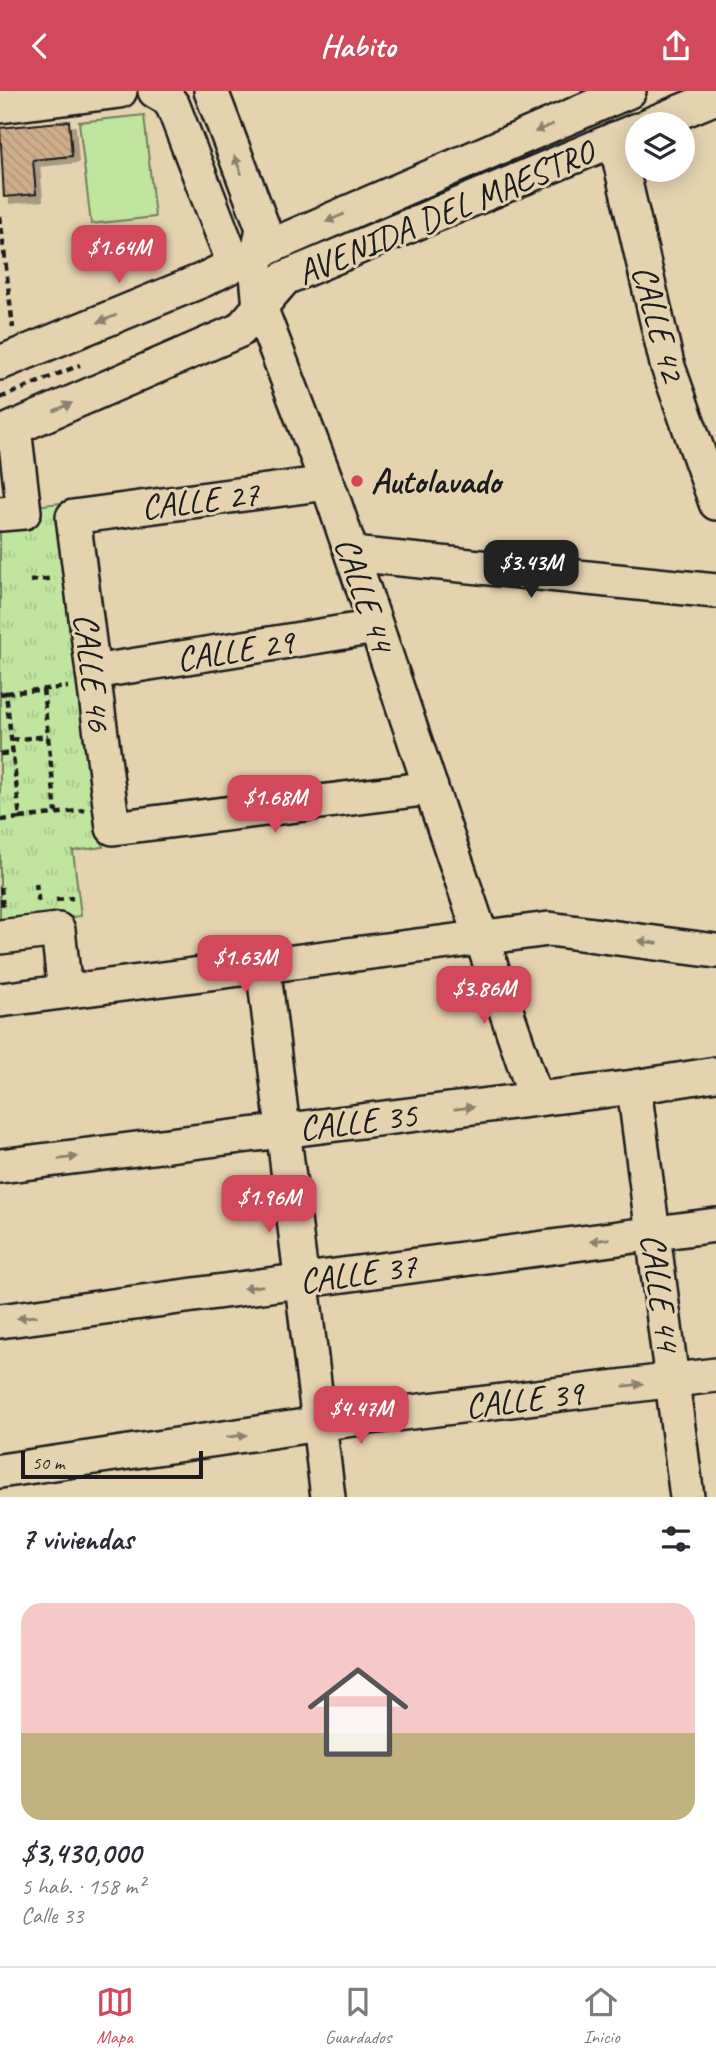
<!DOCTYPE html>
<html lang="es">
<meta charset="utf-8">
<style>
:root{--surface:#fff;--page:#f2f2f3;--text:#2b2b33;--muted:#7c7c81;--line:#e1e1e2;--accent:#d1495b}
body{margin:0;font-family:Caveat,sans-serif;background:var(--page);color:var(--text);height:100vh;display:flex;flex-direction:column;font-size:26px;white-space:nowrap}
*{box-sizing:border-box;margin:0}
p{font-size:23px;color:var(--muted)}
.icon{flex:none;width:38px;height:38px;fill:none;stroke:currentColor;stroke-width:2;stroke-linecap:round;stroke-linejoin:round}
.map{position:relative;height:1406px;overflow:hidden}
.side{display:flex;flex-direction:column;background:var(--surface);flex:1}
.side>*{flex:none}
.fabs{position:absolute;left:625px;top:21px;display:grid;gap:14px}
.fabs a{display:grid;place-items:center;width:70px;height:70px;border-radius:50%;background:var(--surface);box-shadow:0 4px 18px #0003;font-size:35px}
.scale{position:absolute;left:21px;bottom:18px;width:182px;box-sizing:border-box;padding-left:7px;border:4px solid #1c1c1c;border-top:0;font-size:19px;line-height:24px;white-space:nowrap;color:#1c1c1c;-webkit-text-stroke:5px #e5d3b0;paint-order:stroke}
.price{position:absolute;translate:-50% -60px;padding:0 16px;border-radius:14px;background:var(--accent);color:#fff;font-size:23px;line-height:46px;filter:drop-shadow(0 2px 4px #0008)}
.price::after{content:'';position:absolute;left:50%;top:42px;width:21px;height:16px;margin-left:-10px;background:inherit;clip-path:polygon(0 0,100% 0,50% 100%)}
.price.active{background:#222;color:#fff}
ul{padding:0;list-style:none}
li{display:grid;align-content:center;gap:14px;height:371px;padding:0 21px}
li+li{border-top:2px solid var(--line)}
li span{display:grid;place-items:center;height:217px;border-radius:21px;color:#555}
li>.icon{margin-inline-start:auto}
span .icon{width:126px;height:126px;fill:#fffc;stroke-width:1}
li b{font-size:30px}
h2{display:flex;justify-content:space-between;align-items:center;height:84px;padding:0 21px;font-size:30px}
header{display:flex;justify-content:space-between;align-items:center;height:91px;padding:0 21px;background:var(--accent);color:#fff;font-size:32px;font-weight:600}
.tab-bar{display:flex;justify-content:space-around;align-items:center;height:98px;border-top:2px solid var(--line);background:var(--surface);font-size:19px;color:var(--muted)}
.tab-bar a{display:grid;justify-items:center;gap:4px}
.tab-bar .active{color:var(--accent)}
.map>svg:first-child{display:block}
.grass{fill:url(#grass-tufts);stroke:#6e805e;stroke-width:2}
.pitch{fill:#c0e59f;stroke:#6e805e;stroke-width:2}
.building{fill:url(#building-back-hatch);stroke:#1c1c1c;stroke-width:2;filter:url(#shadow)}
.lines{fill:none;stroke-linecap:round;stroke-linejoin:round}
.minor-casing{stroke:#1c1c1c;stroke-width:38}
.path{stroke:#1c1c1c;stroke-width:4.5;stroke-dasharray:7 5;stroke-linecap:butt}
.minor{stroke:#e5d3b0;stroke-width:33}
.oneway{fill:#8b816d}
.poi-dot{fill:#d1495b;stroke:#e5d3b0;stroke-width:2.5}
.labels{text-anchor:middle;stroke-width:6;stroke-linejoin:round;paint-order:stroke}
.street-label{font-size:35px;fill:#1c1c1c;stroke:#e5d3b0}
.poi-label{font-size:35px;font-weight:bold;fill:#1c1c1c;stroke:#e5d3b0;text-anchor:start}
</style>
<header><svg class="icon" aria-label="back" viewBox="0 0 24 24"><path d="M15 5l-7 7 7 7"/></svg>Habito<svg class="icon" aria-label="share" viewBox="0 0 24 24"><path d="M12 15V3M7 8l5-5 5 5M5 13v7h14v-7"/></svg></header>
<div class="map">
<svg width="716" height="1406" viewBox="0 0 716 1406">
<defs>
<pattern id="grass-tufts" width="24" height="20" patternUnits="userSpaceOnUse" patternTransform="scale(1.75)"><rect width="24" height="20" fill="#c0e59f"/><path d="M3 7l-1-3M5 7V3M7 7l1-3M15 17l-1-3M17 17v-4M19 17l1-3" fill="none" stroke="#a4c488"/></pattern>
<pattern id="building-back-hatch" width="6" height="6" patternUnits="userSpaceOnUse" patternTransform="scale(1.75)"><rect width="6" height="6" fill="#cead8b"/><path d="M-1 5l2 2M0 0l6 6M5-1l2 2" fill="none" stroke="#b09477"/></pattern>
<filter id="shadow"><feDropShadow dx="6" dy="6" stdDeviation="0" flood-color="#0004"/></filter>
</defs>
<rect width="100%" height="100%" fill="#e5d3b0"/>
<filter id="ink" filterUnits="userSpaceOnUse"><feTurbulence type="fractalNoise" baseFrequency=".0143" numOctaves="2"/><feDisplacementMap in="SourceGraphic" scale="14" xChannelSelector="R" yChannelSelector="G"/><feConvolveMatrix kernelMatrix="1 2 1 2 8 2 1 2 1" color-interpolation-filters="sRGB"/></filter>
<g filter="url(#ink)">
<path class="grass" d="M60,412L103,756L73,760L81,825L0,835V419Z"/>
<path class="pitch" d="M144,24L155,126L91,133L79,31Z"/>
<path class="building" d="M69,30L72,65L33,69L36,103L4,106L0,37Z"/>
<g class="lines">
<defs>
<g id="minor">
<path d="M155,0L167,7L173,15L234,173"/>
<path d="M211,0L263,137L256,173L260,216L332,405L536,1008"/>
<path d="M0,15L120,0"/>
<path d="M651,33L716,6"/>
<path d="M615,48L667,273L716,412"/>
<path d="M0,272L203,189L278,152L629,0"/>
<path d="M0,343L240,239L285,187L637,39"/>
<path d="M327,392L73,426L113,737L431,697"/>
<path d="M0,423L24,421L14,337"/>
<path d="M352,463L716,500"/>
<path d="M93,581L376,536"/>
<path d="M0,846L58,839L65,900"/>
<path d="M263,874L328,1406"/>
<path d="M0,909L549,838L716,860"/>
<path d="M634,996L687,1406"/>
<path d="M0,1075L634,996L716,983"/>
<path d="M0,1230L716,1134"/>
<path d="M0,1380L346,1329L716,1284"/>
</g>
</defs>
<use href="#minor" class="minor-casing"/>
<g class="path">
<path d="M0,125L13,237"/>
<path d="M0,307L80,274"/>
<path d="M30,490L54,487"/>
<path d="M43,598L56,722"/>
<path d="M6,602L68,596"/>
<path d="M0,603L6,602L20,727L0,729"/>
<path d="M11,649L48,645"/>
<path d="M0,663L13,662"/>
<path d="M20,727L85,719"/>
<path d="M36,792L39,815"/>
<path d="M1,796L3,819"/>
<path d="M56,809L73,807"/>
</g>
<use href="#minor" class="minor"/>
</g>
<defs><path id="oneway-solid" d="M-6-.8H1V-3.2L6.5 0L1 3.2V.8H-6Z" transform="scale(1.75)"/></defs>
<g class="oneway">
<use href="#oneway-solid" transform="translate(544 37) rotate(157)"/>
<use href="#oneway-solid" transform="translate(238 74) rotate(-112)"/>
<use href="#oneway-solid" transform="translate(335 127) rotate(157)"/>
<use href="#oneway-solid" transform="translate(107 228) rotate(158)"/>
<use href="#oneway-solid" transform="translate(63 316) rotate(-23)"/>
<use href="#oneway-solid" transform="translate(648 851) rotate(-173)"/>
<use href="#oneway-solid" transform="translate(464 1017) rotate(-7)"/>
<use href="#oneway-solid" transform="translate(68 1067) rotate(-7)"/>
<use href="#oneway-solid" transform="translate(600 1149) rotate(172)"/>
<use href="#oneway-solid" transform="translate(253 1196) rotate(172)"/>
<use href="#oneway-solid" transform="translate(27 1226) rotate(172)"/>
<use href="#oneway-solid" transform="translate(633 1294) rotate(-7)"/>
<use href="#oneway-solid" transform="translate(237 1345) rotate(-8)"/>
</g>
</g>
<circle class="poi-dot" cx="357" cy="390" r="7"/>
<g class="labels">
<g class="street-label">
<text transform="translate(445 121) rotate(-23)" y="12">AVENIDA DEL MAESTRO</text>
<text transform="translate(659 232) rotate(75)" y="12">CALLE 42</text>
<text transform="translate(200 409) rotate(-7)" y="12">CALLE 27</text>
<text transform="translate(365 503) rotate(71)" y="12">CALLE 44</text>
<text transform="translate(235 559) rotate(-9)" y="12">CALLE 29</text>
<text transform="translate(93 581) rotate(83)" y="12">CALLE 46</text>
<text transform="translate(358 1030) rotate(-7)" y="12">CALLE 35</text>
<text transform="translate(358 1182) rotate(-8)" y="12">CALLE 37</text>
<text transform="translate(661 1201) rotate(82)" y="12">CALLE 44</text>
<text transform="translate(524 1308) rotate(-7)" y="12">CALLE 39</text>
</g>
<g class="poi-label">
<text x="371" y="402">Autolavado</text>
</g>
</g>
</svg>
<div class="fabs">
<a><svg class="icon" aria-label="layers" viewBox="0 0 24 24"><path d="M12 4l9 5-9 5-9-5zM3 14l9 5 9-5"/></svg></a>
</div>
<div class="scale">50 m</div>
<b class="price" style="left:119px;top:194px">$1.64M</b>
<b class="price active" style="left:531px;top:509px">$3.43M</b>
<b class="price" style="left:275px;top:744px">$1.68M</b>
<b class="price" style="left:245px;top:904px">$1.63M</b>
<b class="price" style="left:484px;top:935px">$3.86M</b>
<b class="price" style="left:269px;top:1144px">$1.96M</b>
<b class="price" style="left:361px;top:1355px">$4.47M</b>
</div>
<section class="side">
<h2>7 viviendas<svg class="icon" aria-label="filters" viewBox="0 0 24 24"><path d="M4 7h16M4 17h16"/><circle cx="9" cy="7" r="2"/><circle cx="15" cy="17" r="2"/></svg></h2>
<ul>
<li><span style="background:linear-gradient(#f6c9c9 60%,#c2b280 0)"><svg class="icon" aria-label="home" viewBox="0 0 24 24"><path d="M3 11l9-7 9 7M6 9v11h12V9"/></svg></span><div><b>$3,430,000</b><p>5 hab. · 158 m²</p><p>Calle 33</p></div></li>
</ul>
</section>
<nav class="tab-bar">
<a class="active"><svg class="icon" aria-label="map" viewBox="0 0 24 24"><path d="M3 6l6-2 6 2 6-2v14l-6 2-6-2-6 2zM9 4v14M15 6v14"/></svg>Mapa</a>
<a><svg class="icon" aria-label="saved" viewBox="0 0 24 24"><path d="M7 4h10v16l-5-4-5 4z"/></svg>Guardados</a>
<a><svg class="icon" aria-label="home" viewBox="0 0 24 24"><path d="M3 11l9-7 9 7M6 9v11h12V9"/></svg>Inicio</a>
</nav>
